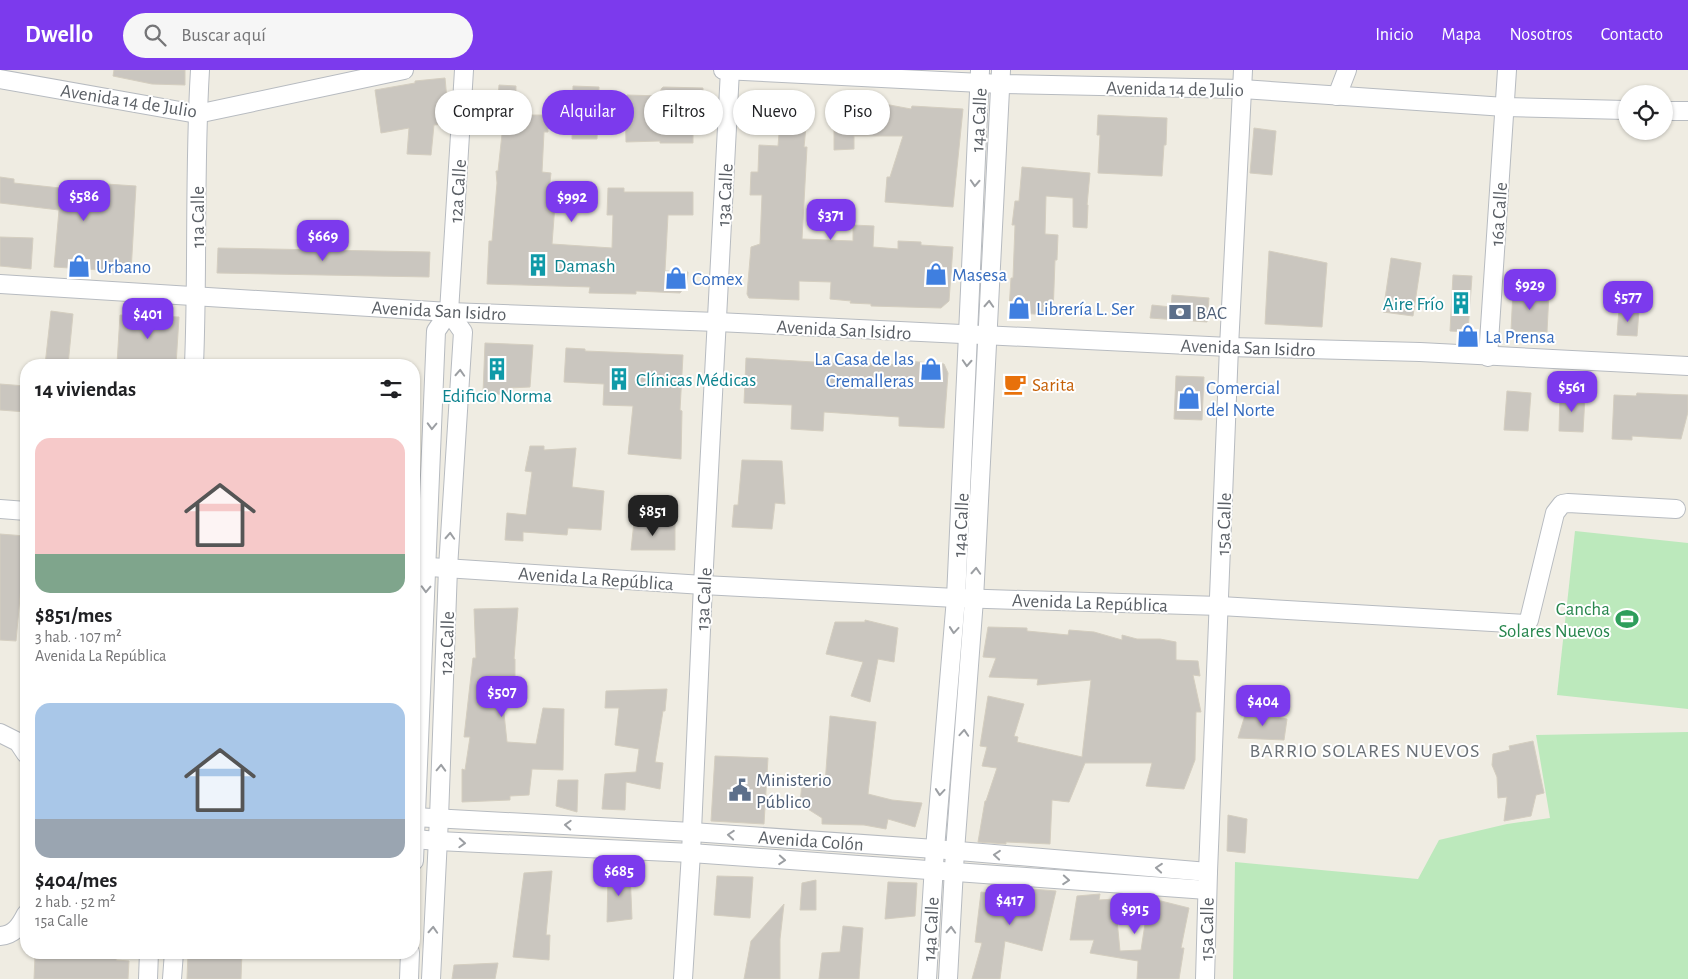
<!DOCTYPE html>
<html lang="es">
<meta charset="utf-8">
<style>
:root{--surface:#fff;--page:#f6f6f6;--text:#202124;--muted:#757577;--accent:#7c3aed}
body{margin:0;font-family:"Alegreya Sans",sans-serif;background:var(--page);color:var(--text);height:100vh;display:flex;flex-direction:column;font-size:19px;white-space:nowrap}
*{box-sizing:border-box;margin:0}
p{font-size:16px;color:var(--muted)}
.icon{flex:none;width:28px;height:28px;fill:none;stroke:currentColor;stroke-width:2;stroke-linecap:round;stroke-linejoin:round}
.map{position:relative;flex:1;overflow:hidden}
.drawer{position:absolute;left:20px;top:289px;width:400px;height:600px;display:flex;flex-direction:column;background:var(--surface);border-radius:20px;box-shadow:0 1px 4px #0004}
.drawer>*{flex:none}
.top-card{position:absolute;left:435px;top:20px;width:475px;height:45px;display:flex;gap:10px}
.buttons{position:absolute;left:1618px;top:15px;display:grid;gap:10px}
.buttons a{display:grid;place-items:center;width:55px;height:55px;border-radius:50%;background:var(--surface);box-shadow:0 1px 4px #0004;font-size:25px}
.price{position:absolute;translate:-50% -42px;padding:0 11px;border-radius:10px;background:var(--accent);color:#fff;font-size:16px;line-height:32px;filter:drop-shadow(0 1px 2px #0008)}
.price::after{content:'';position:absolute;left:50%;top:30px;width:15px;height:11px;margin-left:-8px;background:inherit;clip-path:polygon(0 0,100% 0,50% 100%)}
.price.on{background:#222;color:#fff}
ul{padding:0;list-style:none}
li{display:grid;align-content:center;gap:10px;height:265px;padding:0 15px}
li span{display:grid;place-items:center;height:155px;border-radius:15px;color:#555}
li>.icon{margin-inline-start:auto}
span .icon{width:90px;height:90px;fill:#fffc;stroke-width:1}
li b{font-size:21px}
h2{display:flex;justify-content:space-between;align-items:center;height:60px;padding:0 15px;font-size:21px}
.chip{padding:0 18px;border-radius:22px;background:var(--surface);box-shadow:0 1px 4px #0004;font-size:18px;line-height:45px}
.chip.on{background:var(--accent);color:#fff}
header{display:flex;align-items:center;gap:30px;box-sizing:border-box;height:70px;padding:0 25px;background:var(--accent);color:#fff}
header strong{font-size:24px}
nav{display:flex;gap:28px;margin-inline-start:auto;font-size:18px}
.search{width:350px;height:45px;background:var(--page);display:flex;align-items:center;gap:12px;box-sizing:border-box;padding:0 18px;border-radius:28px;color:var(--muted);font-size:19px}
.map>svg:first-child{display:block}
.green{fill:#bce9bc}
.building{fill:#cac6bf;stroke:#d4cec0}
.lines{fill:none;stroke-linecap:round;stroke-linejoin:round}
.minor-casing{stroke:#b7bbc0;stroke-width:20}
.minor{stroke:#fff;stroke-width:18}
.oneway{stroke:#9c9fa3}
.labels{text-anchor:middle;stroke-width:4;stroke-linejoin:round;paint-order:stroke}
.street-label{font-size:19px;fill:#5a5f65;stroke:#fff}
.culture-label{font-size:19px;fill:#0d838f;stroke:#fff;text-anchor:start}
.shop-label{font-size:19px;fill:#366cbe;stroke:#fff;text-anchor:start}
.service-label{font-size:19px;fill:#4e5e75;stroke:#fff;text-anchor:start}
.food-label{font-size:19px;fill:#c56008;stroke:#fff;text-anchor:start}
.leisure-label{font-size:19px;fill:#27864d;stroke:#fff;text-anchor:end}
.neighbourhood-label{font-size:20px;letter-spacing:1px;fill:#6b7177;stroke:#fff}
</style>
<header>
<strong>Dwello</strong>
<div class="search"><svg class="icon" aria-label="search" viewBox="0 0 24 24"><circle cx="10" cy="10" r="6"/><path d="M15 15l6 6"/></svg>Buscar aquí</div>
<nav><a>Inicio</a><a>Mapa</a><a>Nosotros</a><a>Contacto</a></nav>
</header>
<div class="map">
<svg width="1688" height="909" viewBox="0 0 1688 909">
<rect width="100%" height="100%" fill="#efece2"/>
<g class="green">
<path d="M1575,461L1688,473V639L1557,625Z"/>
<path d="M1688,662V909H1233L1235,792L1418,809L1439,770L1507,754L1550,748L1536,665Z"/>
</g>
<g class="building">
<path d="M114,0H185V15L152,14L113,6Z"/>
<path d="M445,8L449,51H446L447,54L434,55L431,85L407,84L409,58L381,63L375,20L415,13V11Z"/>
<path d="M499,15L516,16L515,45H547L548,62H544L542,102L551,103L549,121H556L552,174L612,178L613,145H607L608,118H624V122H693V145H668L665,201L688,202L687,214L680,223L636,221V224L589,223L590,217L487,214L489,171H492L497,113L496,101H498L502,64L492,63V44H497Z"/>
<path d="M573,16L599,17L597,69H572Z"/>
<path d="M663,17L703,18L702,48H693V73H660V71L626,72L625,27L627,25L661,26V19Z"/>
<path d="M764,30L794,32L793,56L806,57L804,77H807L802,169L853,171V155L874,156L873,177L898,179V171L921,172V175L953,177L949,231L941,238L871,236V234L850,233L851,231L830,229L831,212L799,211V230L749,228L747,224L751,177L760,174L762,125H750L751,102H758L759,75L778,76L780,52L763,51Z"/>
<path d="M854,31V33H879L911,39L912,36L963,39L953,137L885,132L887,107H890L903,66H854V79L834,80V32Z"/>
<path d="M1098,45L1167,48L1166,75H1164L1162,106L1098,103L1100,65H1097Z"/>
<path d="M1254,58L1276,61L1272,105L1250,103Z"/>
<path d="M1022,97L1090,103L1087,135H1088L1087,158L1073,157V128L1046,126L1045,164L1058,165L1057,190H1055L1053,245L1014,243L1009,239L1011,208H1013L1015,155H1012L1015,131H1019Z"/>
<path d="M0,107L14,109V113L60,118V115L91,118V113L136,116L131,202L54,197L59,140L0,133Z"/>
<path d="M0,167L33,168L31,199L0,196Z"/>
<path d="M218,178L430,182L429,207L217,203Z"/>
<path d="M1269,181L1327,193L1322,257L1265,254Z"/>
<path d="M1391,188L1421,193L1413,246L1383,242Z"/>
<path d="M1453,205L1472,206L1468,262L1450,261Z"/>
<path d="M1513,220L1549,222L1547,262L1511,261Z"/>
<path d="M1172,225L1209,228L1207,252L1150,248L1152,235L1171,237Z"/>
<path d="M1619,239L1639,240L1637,266L1617,265Z"/>
<path d="M51,241L73,244L68,295H45Z"/>
<path d="M120,245L179,247L176,295L117,294Z"/>
<path d="M485,273L533,275L530,317L509,318V325L483,323Z"/>
<path d="M566,278L585,279V281L683,285L680,340L682,341L681,389L628,384L633,336L603,335L604,314L564,312Z"/>
<path d="M746,288L848,294V292L904,295L906,291L944,294L948,303L944,358L899,356V347L824,342L823,361L791,359L792,335L744,333Z"/>
<path d="M1176,306L1204,307L1202,350L1174,349Z"/>
<path d="M0,314L26,316V342L0,340Z"/>
<path d="M1507,321L1531,323L1528,361L1504,360Z"/>
<path d="M1637,323L1688,325V342L1681,369L1632,366V370L1612,369L1614,325L1636,326Z"/>
<path d="M1560,325L1585,326L1583,362L1559,361Z"/>
<path d="M530,376H544V380L576,378L572,417L604,421L601,460L568,458L567,465L523,462V471L505,470L507,443L526,445L532,402L525,401Z"/>
<path d="M742,390L782,391L785,434L775,433L772,459L732,457L734,435H738Z"/>
<path d="M634,452L675,454V480H631Z"/>
<path d="M0,464L26,466V517L21,516L16,571L0,570Z"/>
<path d="M518,538L514,589H515V633L503,634L507,672L536,674L543,638L564,639L563,700L532,699L529,725L510,726V730L462,732V699L465,700L470,667H464L473,588H476L474,539Z"/>
<path d="M865,550L898,558L894,592L878,589L870,632L851,626L863,592L826,584L835,552H865Z"/>
<path d="M988,557L1027,558V561L1068,565L1069,560L1094,562L1122,570V565L1137,569H1160L1176,572V590L1198,591L1200,606L1193,605L1201,642H1196L1195,690L1184,719L1146,716L1152,693H1085L1069,732L1052,730L1050,774L1006,772V774L978,772L985,731H986L997,698L982,696L987,677L980,676L988,626L1024,634L1014,666L1018,667L1017,672L1082,687L1091,610L1037,615L1038,609L989,607L996,588L983,587Z"/>
<path d="M667,619L665,641H663L655,692L663,693L660,719L626,712L625,740L602,739L605,704L636,702L639,679L615,675L619,638H605L606,621Z"/>
<path d="M1246,642L1287,649L1284,670L1238,668Z"/>
<path d="M830,646L876,652L868,724L892,730L922,733L915,757L888,749L886,759L864,755L822,754V748L800,734L802,712L825,714Z"/>
<path d="M1533,671L1544,723L1536,725L1531,746L1504,751L1507,727L1498,728L1497,707L1492,695L1493,684L1510,680L1509,676Z"/>
<path d="M715,686L768,688L764,754L711,751Z"/>
<path d="M558,710H578L577,742L556,736Z"/>
<path d="M1228,745L1247,749L1245,783L1227,781Z"/>
<path d="M552,801L546,865H550L549,890L513,887L524,803Z"/>
<path d="M630,801L632,849L607,852L608,806Z"/>
<path d="M717,806L753,807L750,848L714,845Z"/>
<path d="M816,810V840H800L802,813Z"/>
<path d="M888,812L917,813L915,846L885,849Z"/>
<path d="M1008,817L1056,821L1042,881L1005,871L1000,909H972L982,873L975,872L981,822L1007,825Z"/>
<path d="M1100,824L1099,830L1115,829L1120,881L1141,880L1149,828L1189,838L1181,878H1184L1179,909H1137L1138,891L1090,883L1094,870H1070L1077,826Z"/>
<path d="M784,834L780,869V909H744L751,871Z"/>
<path d="M843,856L863,858L859,909H819L822,883L840,882Z"/>
<path d="M41,882H117L116,890L129,891L128,909H34L35,886H41Z"/>
<path d="M188,882H242L241,909H187Z"/>
<path d="M498,893L495,909H452L454,895Z"/>
</g>
<g class="lines">
<defs>
<g id="minor">
<path d="M723,0L1001,14L1242,19L1505,37L1626,40"/>
<path d="M0,9L197,44L404,0"/>
<path d="M1337,26L1347,0"/>
<path d="M1664,41H1688"/>
<path d="M0,214L449,242L717,252L1229,277L1420,282L1688,296"/>
<path d="M1488,287L1507,0"/>
<path d="M194,295C198,197 194,98 200,0"/>
<path d="M0,439L26,441"/>
<path d="M414,496L703,515L956,528L1220,536L1526,554L1529,550L1555,443L1562,434L1568,433L1676,439"/>
<path d="M0,663L18,672L26,684"/>
<path d="M414,747L692,762L935,779L1208,802"/>
<path d="M414,769L438,771L691,783L1207,820"/>
<path d="M414,791L436,261L449,242L464,0"/>
<path d="M0,866C14,865 20,856 26,844"/>
<path d="M148,909L149,882"/>
<path d="M172,909L174,882"/>
<path d="M409,909L410,882"/>
<path d="M431,909L439,748L448,498L463,262L449,242"/>
<path d="M683,909L691,783L703,515L730,0"/>
<path d="M927,909L935,779L956,528L980,0"/>
<path d="M948,909L955,781L974,529L1001,0"/>
<path d="M1205,909L1208,802L1229,277L1243,0"/>
</g>
</defs>
<use href="#minor" class="minor-casing"/>
<use href="#minor" class="minor"/>
</g>
<defs><path id="oneway-chevron" d="M-2-3.5L2.5 0L-2 3.5" fill="none" stroke-width="1.6" stroke-linecap="round" stroke-linejoin="round" transform="scale(1.25)"/></defs>
<g class="oneway">
<use href="#oneway-chevron" transform="translate(975 113) rotate(93)"/>
<use href="#oneway-chevron" transform="translate(989 234) rotate(-87)"/>
<use href="#oneway-chevron" transform="translate(967 293) rotate(93)"/>
<use href="#oneway-chevron" transform="translate(460 303) rotate(-87)"/>
<use href="#oneway-chevron" transform="translate(432 356) rotate(92)"/>
<use href="#oneway-chevron" transform="translate(450 466) rotate(-87)"/>
<use href="#oneway-chevron" transform="translate(976 501) rotate(-87)"/>
<use href="#oneway-chevron" transform="translate(426 519) rotate(92)"/>
<use href="#oneway-chevron" transform="translate(954 560) rotate(95)"/>
<use href="#oneway-chevron" transform="translate(964 663) rotate(-86)"/>
<use href="#oneway-chevron" transform="translate(441 698) rotate(-88)"/>
<use href="#oneway-chevron" transform="translate(940 722) rotate(95)"/>
<use href="#oneway-chevron" transform="translate(568 755) rotate(-177)"/>
<use href="#oneway-chevron" transform="translate(731 765) rotate(-176)"/>
<use href="#oneway-chevron" transform="translate(462 773) rotate(3)"/>
<use href="#oneway-chevron" transform="translate(997 785) rotate(-175)"/>
<use href="#oneway-chevron" transform="translate(782 790) rotate(4)"/>
<use href="#oneway-chevron" transform="translate(1159 798) rotate(-175)"/>
<use href="#oneway-chevron" transform="translate(1066 810) rotate(4)"/>
<use href="#oneway-chevron" transform="translate(433 860) rotate(-87)"/>
<use href="#oneway-chevron" transform="translate(951 860) rotate(-87)"/>
</g>
<defs>
<symbol id="building-bare" viewBox="-9 -9 18 18"><path d="M-4-6H4V6H1V3H-1V6H-4ZM-2.5-4.3h1.7v1.8h-1.7ZM.8-4.3h1.7v1.8H.8ZM-2.5-1h1.7V.8h-1.7ZM.8-1h1.7V.8H.8Z" fill="#0f9aa8" stroke="#fff" stroke-width="2.5" paint-order="stroke"/></symbol>
<symbol id="shop-bare" viewBox="-9 -9 18 18"><path d="M-5-2.5h2.3a2.7 3.5 0 0 1 5.4 0H5L5.5 6h-11ZM-1.5-2.5h3a1.5 2.3 0 0 0-3 0Z" fill="#3f7fe0" stroke="#fff" stroke-width="2.5" paint-order="stroke"/></symbol>
<symbol id="bank-bare" viewBox="-9 -9 18 18"><path d="M-6-4H6V4H-6ZM0-2.3a2.3 2.3 0 1 0 0 4.6a2.3 2.3 0 1 0 0-4.6Z" fill="#5c6f8a" stroke="#fff" stroke-width="2.5" paint-order="stroke"/></symbol>
<symbol id="cafe-bare" viewBox="-9 -9 18 18"><path d="M-5.5-4.5H6V0H3Q3 3.5 0 3.5H-2.5Q-5.5 3.5-5.5 0ZM3-3.2v2h1.7v-2ZM-6 4.5H4V6H-6Z" fill="#e8710a" stroke="#fff" stroke-width="2.5" paint-order="stroke"/></symbol>
<symbol id="stadium-bare" viewBox="-9 -9 18 18"><path d="M0-5a6.5 5 0 1 0 0 10a6.5 5 0 1 0 0-10ZM-3.5-1.8h7v3.6h-7Z" fill="#2e9e5b" stroke="#fff" stroke-width="2.5" paint-order="stroke"/></symbol>
<symbol id="civic-bare" viewBox="-9 -9 18 18"><path d="M-.6-6.5H3V-4.5H.6V-3L4-1V1h2V6H-6V1h2V-1L-.6-3ZM-1.2 2.5V6h2.4V2.5Z" fill="#5c6f8a" stroke="#fff" stroke-width="2.5" paint-order="stroke"/></symbol>
</defs>
<g fill-rule="evenodd">
<use href="#building-bare" x="522" y="179" width="32" height="32"/>
<use href="#shop-bare" x="63" y="180" width="32" height="32"/>
<use href="#shop-bare" x="920" y="188" width="32" height="32"/>
<use href="#shop-bare" x="660" y="192" width="32" height="32"/>
<use href="#building-bare" x="1445" y="217" width="32" height="32"/>
<use href="#shop-bare" x="1003" y="222" width="32" height="32"/>
<use href="#bank-bare" x="1164" y="226" width="32" height="32"/>
<use href="#shop-bare" x="1452" y="250" width="32" height="32"/>
<use href="#building-bare" x="481" y="283" width="32" height="32"/>
<use href="#shop-bare" x="915" y="283" width="32" height="32"/>
<use href="#building-bare" x="603" y="293" width="32" height="32"/>
<use href="#cafe-bare" x="999" y="298" width="32" height="32"/>
<use href="#shop-bare" x="1173" y="312" width="32" height="32"/>
<use href="#stadium-bare" x="1611" y="533" width="32" height="32"/>
<use href="#civic-bare" x="724" y="704" width="32" height="32"/>
</g>
<g class="labels">
<g class="street-label">
<text transform="translate(1175 18) rotate(1)" y="7">Avenida 14 de Julio</text>
<text transform="translate(129 30) rotate(9)" y="7">Avenida 14 de Julio</text>
<text transform="translate(978 50) rotate(-87)" y="7">14a Calle</text>
<text transform="translate(457 121) rotate(-86)" y="7">12a Calle</text>
<text transform="translate(724 125) rotate(-87)" y="7">13a Calle</text>
<text transform="translate(1498 144) rotate(-86)" y="7">16a Calle</text>
<text transform="translate(197 147) rotate(-90)" y="7">11a Calle</text>
<text transform="translate(439 240) rotate(3)" y="7">Avenida San Isidro</text>
<text transform="translate(844 259) rotate(3)" y="7">Avenida San Isidro</text>
<text transform="translate(1248 277) rotate(2)" y="7">Avenida San Isidro</text>
<text transform="translate(1223 454) rotate(-88)" y="7">15a Calle</text>
<text transform="translate(960 455) rotate(-87)" y="7">14a Calle</text>
<text transform="translate(596 508) rotate(4)" y="7">Avenida La República</text>
<text transform="translate(703 529) rotate(-87)" y="7">13a Calle</text>
<text transform="translate(1090 532) rotate(2)" y="7">Avenida La República</text>
<text transform="translate(446 573) rotate(-88)" y="7">12a Calle</text>
<text transform="translate(811 770) rotate(4)" y="7">Avenida Colón</text>
<text transform="translate(930 859) rotate(-87)" y="7">14a Calle</text>
<text transform="translate(1206 859) rotate(-89)" y="7">15a Calle</text>
</g>
<g class="culture-label">
<text x="554" y="202">Damash</text>
<text x="1444" y="240" text-anchor="end">Aire Frío</text>
<text x="636" y="316">Clínicas Médicas</text>
<text x="497" y="332" text-anchor="middle">Edificio Norma</text>
</g>
<g class="shop-label">
<text x="96" y="203">Urbano</text>
<text x="952" y="211">Masesa</text>
<text x="692" y="215">Comex</text>
<text x="1036" y="245">Librería L. Ser</text>
<text x="1485" y="273">La Prensa</text>
<text x="914" y="295" text-anchor="end">La Casa de las<tspan x="914" dy="22">Cremalleras</tspan></text>
<text x="1206" y="324">Comercial<tspan x="1206" dy="22">del Norte</tspan></text>
</g>
<g class="service-label">
<text x="1196" y="249">BAC</text>
<text x="756" y="716">Ministerio<tspan x="756" dy="22">Público</tspan></text>
</g>
<g class="food-label">
<text x="1032" y="321">Sarita</text>
</g>
<g class="leisure-label">
<text x="1610" y="545">Cancha<tspan x="1610" dy="22">Solares Nuevos</tspan></text>
</g>
<g class="neighbourhood-label">
<text x="1365" y="687">BARRIO SOLARES NUEVOS</text>
</g>
</g>
</svg>
<div class="buttons">
<a><svg class="icon" aria-label="locate" viewBox="0 0 24 24"><circle cx="12" cy="12" r="6"/><path d="M12 2v4M12 18v4M2 12h4M18 12h4"/></svg></a>
</div>
<b class="price" style="left:84px;top:152px">$586</b>
<b class="price" style="left:572px;top:153px">$992</b>
<b class="price" style="left:831px;top:171px">$371</b>
<b class="price" style="left:323px;top:192px">$669</b>
<b class="price" style="left:1530px;top:241px">$929</b>
<b class="price" style="left:1628px;top:253px">$577</b>
<b class="price" style="left:148px;top:270px">$401</b>
<b class="price" style="left:1572px;top:343px">$561</b>
<b class="price on" style="left:653px;top:467px">$851</b>
<b class="price" style="left:502px;top:648px">$507</b>
<b class="price" style="left:1263px;top:657px">$404</b>
<b class="price" style="left:619px;top:827px">$685</b>
<b class="price" style="left:1010px;top:856px">$417</b>
<b class="price" style="left:1135px;top:865px">$915</b>
<div class="top-card">
<a class="chip">Comprar</a>
<a class="chip on">Alquilar</a>
<a class="chip">Filtros</a>
<a class="chip">Nuevo</a>
<a class="chip">Piso</a>
</div>
<section class="drawer">
<h2>14 viviendas<svg class="icon" aria-label="filters" viewBox="0 0 24 24"><path d="M4 7h16M4 17h16"/><circle cx="9" cy="7" r="2"/><circle cx="15" cy="17" r="2"/></svg></h2>
<ul>
<li><span style="background:linear-gradient(#f6c9c9 75%,#7fa58c 0)"><svg class="icon" aria-label="home" viewBox="0 0 24 24"><path d="M3 11l9-7 9 7M6 9v11h12V9"/></svg></span><div><b>$851/mes</b><p>3 hab. · 107 m²</p><p>Avenida La República</p></div></li>
<li><span style="background:linear-gradient(#a9c7e8 75%,#9aa5b1 0)"><svg class="icon" aria-label="home" viewBox="0 0 24 24"><path d="M3 11l9-7 9 7M6 9v11h12V9"/></svg></span><div><b>$404/mes</b><p>2 hab. · 52 m²</p><p>15a Calle</p></div></li>
</ul>
</section>
</div>
